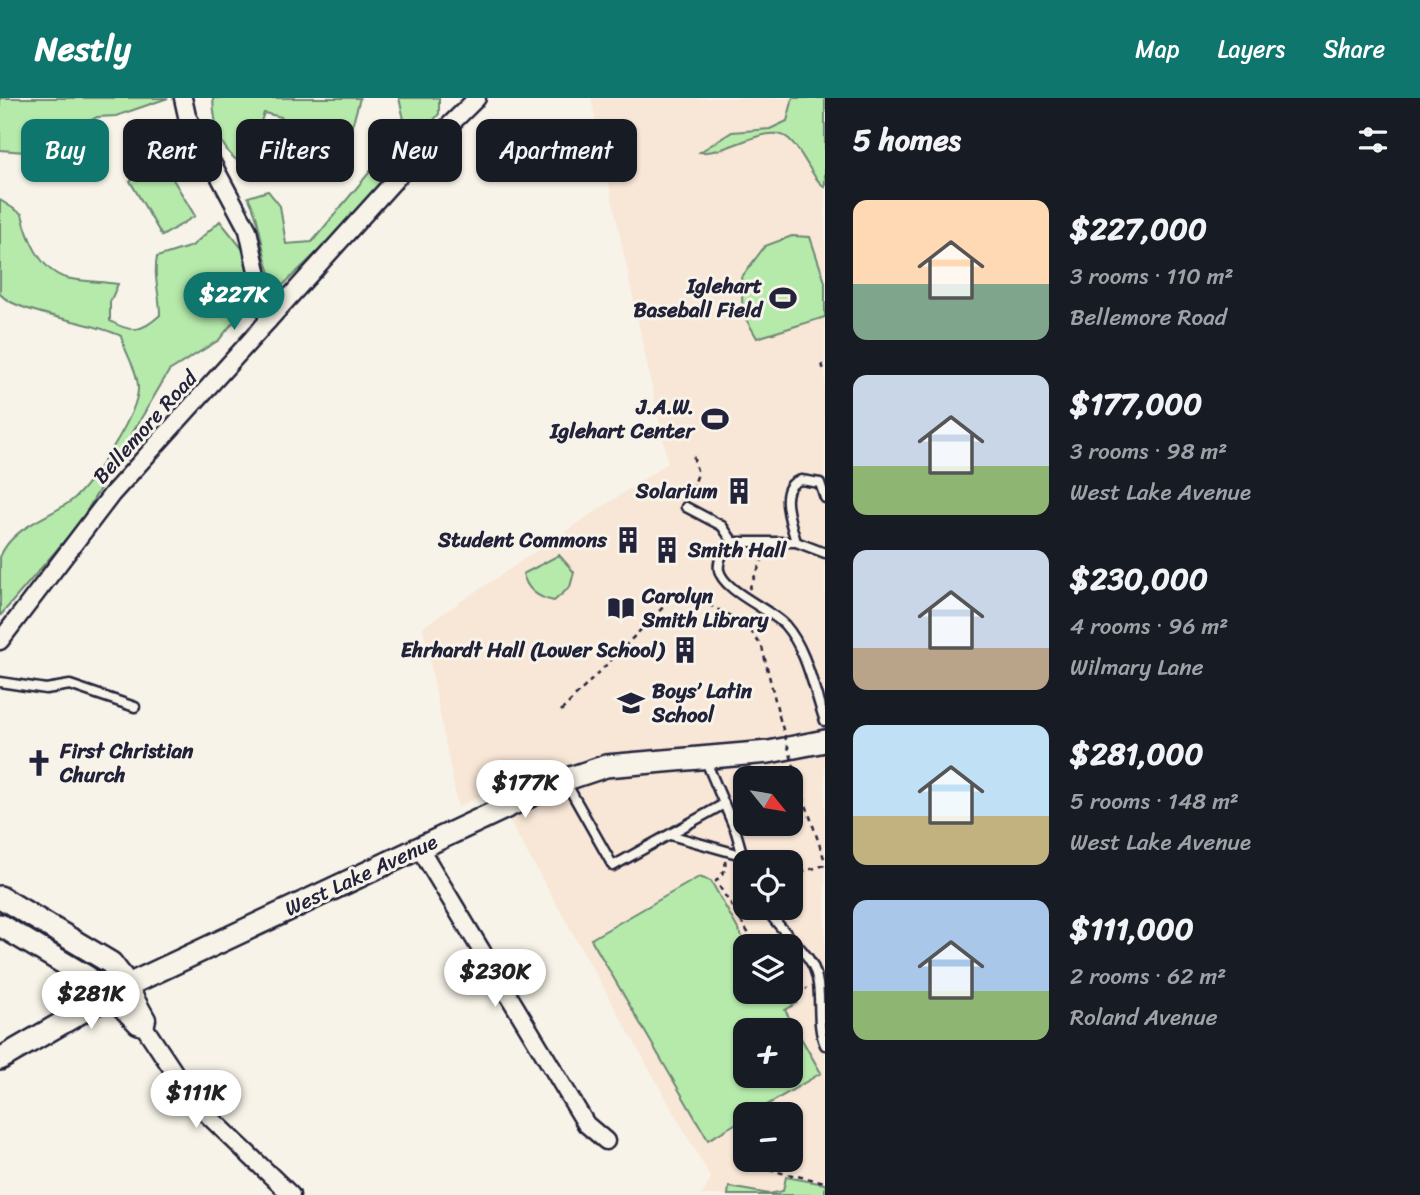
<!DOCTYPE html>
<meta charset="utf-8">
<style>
:root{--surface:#171b24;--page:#20242c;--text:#f1f3f6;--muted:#9ea1a6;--accent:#0f766e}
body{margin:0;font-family:Sriracha,sans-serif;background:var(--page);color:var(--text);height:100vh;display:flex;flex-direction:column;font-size:26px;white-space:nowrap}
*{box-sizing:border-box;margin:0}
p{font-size:23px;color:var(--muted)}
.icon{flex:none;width:38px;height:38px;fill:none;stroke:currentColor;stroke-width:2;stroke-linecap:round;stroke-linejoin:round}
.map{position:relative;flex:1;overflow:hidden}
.panel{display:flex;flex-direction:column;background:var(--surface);width:595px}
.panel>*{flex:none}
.banner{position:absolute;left:21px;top:21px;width:665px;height:63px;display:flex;gap:14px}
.needle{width:46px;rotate:120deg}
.controls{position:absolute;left:733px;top:668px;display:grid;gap:14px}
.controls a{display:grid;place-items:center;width:70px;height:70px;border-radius:14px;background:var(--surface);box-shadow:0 2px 5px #0004;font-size:35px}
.price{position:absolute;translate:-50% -60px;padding:0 16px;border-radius:24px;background:#fff;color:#222;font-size:23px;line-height:46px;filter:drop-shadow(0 2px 4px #0008)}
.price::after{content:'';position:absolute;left:50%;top:42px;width:21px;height:16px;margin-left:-10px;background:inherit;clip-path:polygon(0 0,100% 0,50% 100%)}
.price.current{background:var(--accent);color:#fff}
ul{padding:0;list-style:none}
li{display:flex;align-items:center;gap:21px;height:175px;padding:0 28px}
li span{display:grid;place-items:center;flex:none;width:196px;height:140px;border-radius:14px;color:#555}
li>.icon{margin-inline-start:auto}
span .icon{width:84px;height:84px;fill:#fffc;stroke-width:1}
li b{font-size:30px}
h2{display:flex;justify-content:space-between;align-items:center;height:84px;padding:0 28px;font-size:30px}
.pill{padding:0 24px;border-radius:14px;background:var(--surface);box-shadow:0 2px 5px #0004;font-size:24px;line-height:63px}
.pill.current{background:var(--accent);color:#fff}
header{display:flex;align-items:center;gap:42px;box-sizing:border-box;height:98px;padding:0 35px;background:var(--accent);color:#fff}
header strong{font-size:33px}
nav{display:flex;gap:38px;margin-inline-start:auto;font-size:24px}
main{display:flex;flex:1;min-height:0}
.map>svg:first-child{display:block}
.built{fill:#f8e6d6;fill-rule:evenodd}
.green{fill:#b6eaab;stroke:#6c8673;stroke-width:2;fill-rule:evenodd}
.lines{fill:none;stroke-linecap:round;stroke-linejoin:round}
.service-casing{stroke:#22223b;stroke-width:13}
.minor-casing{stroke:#22223b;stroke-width:21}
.tertiary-casing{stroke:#22223b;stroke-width:26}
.path{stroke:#22223b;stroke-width:2.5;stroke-dasharray:5 5;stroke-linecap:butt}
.service{stroke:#f7f3e8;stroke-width:8}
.minor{stroke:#f7f3e8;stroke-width:16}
.tertiary{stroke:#f7f3e8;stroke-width:21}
.path-bridge{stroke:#22223b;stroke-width:2.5;stroke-dasharray:5 5;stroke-linecap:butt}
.labels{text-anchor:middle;stroke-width:6;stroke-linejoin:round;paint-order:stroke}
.poi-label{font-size:21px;font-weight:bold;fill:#22223b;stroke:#f7f3e8;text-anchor:end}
.street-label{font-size:21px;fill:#22223b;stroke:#f7f3e8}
</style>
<header>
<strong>Nestly</strong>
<nav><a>Map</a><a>Layers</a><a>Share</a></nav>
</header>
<main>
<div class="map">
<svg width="825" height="1097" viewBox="0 0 825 1097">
<rect width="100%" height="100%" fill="#f7f3e8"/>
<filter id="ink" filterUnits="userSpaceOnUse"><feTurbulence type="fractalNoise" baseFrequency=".0143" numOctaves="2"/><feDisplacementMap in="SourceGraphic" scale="14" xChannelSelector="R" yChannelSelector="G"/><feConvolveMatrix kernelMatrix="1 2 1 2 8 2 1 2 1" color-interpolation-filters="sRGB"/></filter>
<g filter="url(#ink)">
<path class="built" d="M591,0H825V1097H702L711,1080L506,717L490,693L458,709L423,529L668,365ZM746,681H791V726H746ZM746,765H791V810H746ZM746,849H791V894H746ZM746,933H791V978H746ZM746,1017H791V1062H746Z"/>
<g class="green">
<path d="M0,0H168L116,18L97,19L44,48L25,54L0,52Z"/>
<path d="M213,0H360C350,36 346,62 302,52L281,19L264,15L245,67C219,55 214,25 213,0Z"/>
<path d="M399,0H439V16L346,126L279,191C259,164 265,129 248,99L268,93L280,108L286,146L312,144L406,30Z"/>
<path d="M793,0H825V89C811,80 804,54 789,41C768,23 728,57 700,54L732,34L770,31L787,23Z"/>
<path d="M162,63L195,118L162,138L130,83Z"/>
<path d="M0,102L22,116C27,138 39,170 63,179C79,184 101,183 118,186L110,204V223C131,235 142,234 160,217C160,196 153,180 157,159L192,148L220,123L245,154L251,172V192L244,211L219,242L169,273L79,426L0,518C0,504 0,471 0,459C12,429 48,420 71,403C92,386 140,314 138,288C137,270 125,256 121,238C92,223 17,216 0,196Z"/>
<path d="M792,138L810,139L825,184V219L757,240L743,216L741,180L765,148Z"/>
<path d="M559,457L574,474L570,489L554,503C538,500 527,492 523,476Z"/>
<path d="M699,779L711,783L748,849H746V894H790L797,905L785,912L821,975L708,1042L591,841ZM746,933H791V978H746Z"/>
<path d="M786,1079L825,1086V1097H728L729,1089L769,1096L783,1093Z"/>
</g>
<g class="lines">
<defs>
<g id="service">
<path d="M686,409L722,428L733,444"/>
<path d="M796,444C792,427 775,388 801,382L820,385L825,400"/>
<path d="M825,455L796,444H733C725,451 717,460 719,472C723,493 770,511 785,527C807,552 814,593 825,623"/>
<path d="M0,584L46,591L70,587L135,609"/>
<path d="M705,661L736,734L746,769"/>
<path d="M565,683L613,768L724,706"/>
<path d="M670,737L741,757"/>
<path d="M766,810C778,831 800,845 812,866C825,891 814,922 825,947"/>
</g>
<g id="minor">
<path d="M183,0L187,18L248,132L268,223"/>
<path d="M0,543L112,396L404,72L477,0"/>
<path d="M419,749L586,1026L606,1043"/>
<path d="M128,887L147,921L145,930"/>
<path d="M109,898L137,927L145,930L194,1004L291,1097"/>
</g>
<g id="tertiary">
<path d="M0,799L111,865L128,887"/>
<path d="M0,827L87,879L109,898"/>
<path d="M0,961L128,887L564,682L606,668L769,654L825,643"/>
</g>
</defs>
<use href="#service" class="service-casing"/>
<use href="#minor" class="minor-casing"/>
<use href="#tertiary" class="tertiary-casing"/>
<g class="path">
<path d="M822,266L825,275"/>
<path d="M688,401L698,376L692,354"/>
<path d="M749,491L765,456"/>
<path d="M654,502L680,492L746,526L762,549L779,618"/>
<path d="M561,613L677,495"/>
<path d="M800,689L825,763"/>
<path d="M791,704L804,701"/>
<path d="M725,763L726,771L716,783L749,836L762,849"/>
<path d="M791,777L825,767"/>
<path d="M791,877L807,891"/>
<path d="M759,1070L825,1084"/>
</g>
<use href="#service" class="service"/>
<use href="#minor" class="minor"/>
<use href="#tertiary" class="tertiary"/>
<path class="path-bridge" d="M779,618L800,689"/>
</g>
</g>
<defs>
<symbol id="stadium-bare" viewBox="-9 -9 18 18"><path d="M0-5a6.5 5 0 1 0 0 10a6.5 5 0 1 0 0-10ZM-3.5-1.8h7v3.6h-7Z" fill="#22223b" stroke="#f7f3e8" stroke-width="2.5" paint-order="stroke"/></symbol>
<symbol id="building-bare" viewBox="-9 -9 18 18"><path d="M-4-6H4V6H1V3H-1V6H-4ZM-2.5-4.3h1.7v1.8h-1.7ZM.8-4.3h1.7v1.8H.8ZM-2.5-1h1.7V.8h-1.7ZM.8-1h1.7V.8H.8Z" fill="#22223b" stroke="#f7f3e8" stroke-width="2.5" paint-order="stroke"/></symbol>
<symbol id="library-bare" viewBox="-9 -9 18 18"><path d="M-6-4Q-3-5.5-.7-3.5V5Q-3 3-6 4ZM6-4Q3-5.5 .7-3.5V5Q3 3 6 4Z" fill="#22223b" stroke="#f7f3e8" stroke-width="2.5" paint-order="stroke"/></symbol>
<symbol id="school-bare" viewBox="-9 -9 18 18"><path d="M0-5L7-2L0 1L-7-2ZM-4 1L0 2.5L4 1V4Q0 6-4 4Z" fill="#22223b" stroke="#f7f3e8" stroke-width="2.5" paint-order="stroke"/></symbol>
<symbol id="church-bare" viewBox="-9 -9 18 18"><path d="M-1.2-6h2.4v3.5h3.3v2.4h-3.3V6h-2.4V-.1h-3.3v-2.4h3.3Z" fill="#22223b" stroke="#f7f3e8" stroke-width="2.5" paint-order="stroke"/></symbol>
</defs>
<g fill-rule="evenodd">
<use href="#stadium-bare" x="764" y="181" width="38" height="38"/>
<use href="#stadium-bare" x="696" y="302" width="38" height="38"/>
<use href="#building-bare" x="720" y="374" width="38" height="38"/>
<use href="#building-bare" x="609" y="423" width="38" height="38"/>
<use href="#building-bare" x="648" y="433" width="38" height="38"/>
<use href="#library-bare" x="602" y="491" width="38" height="38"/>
<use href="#building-bare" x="666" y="533" width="38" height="38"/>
<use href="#school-bare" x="612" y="586" width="38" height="38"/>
<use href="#church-bare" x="20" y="646" width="38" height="38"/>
</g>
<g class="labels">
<g class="poi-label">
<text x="762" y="195">Iglehart<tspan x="762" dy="24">Baseball Field</tspan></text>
<text x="694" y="316">J.A.W.<tspan x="694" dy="24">Iglehart Center</tspan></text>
<text x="718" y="400">Solarium</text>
<text x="607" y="449">Student Commons</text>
<text x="688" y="459" text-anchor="start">Smith Hall</text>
<text x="642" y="505" text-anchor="start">Carolyn<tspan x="642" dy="24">Smith Library</tspan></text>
<text x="664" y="559">Ehrhardt Hall (Lower School)</text>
<text x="652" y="600" text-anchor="start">Boys’ Latin<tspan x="652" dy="24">School</tspan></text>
<text x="60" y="660" text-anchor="start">First Christian<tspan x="60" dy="24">Church</tspan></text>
</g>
<g class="street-label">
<text transform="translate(145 329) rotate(-48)" y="7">Bellemore Road</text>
<text transform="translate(361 777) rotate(-25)" y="7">West Lake Avenue</text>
</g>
</g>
</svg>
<div class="controls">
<a><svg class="needle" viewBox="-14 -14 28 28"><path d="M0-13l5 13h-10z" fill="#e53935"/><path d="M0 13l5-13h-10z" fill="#9ea1a6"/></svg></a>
<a><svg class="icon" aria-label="locate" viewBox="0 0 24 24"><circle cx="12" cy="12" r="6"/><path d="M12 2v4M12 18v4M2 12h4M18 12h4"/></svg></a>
<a><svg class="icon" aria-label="layers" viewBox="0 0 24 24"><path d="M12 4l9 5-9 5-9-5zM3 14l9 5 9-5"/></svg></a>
<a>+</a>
<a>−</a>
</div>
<b class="price current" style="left:234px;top:234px">$227K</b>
<b class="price" style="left:525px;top:722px">$177K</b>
<b class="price" style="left:495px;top:911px">$230K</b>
<b class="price" style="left:91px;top:933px">$281K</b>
<b class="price" style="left:196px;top:1032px">$111K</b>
<div class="banner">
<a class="pill current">Buy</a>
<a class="pill">Rent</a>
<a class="pill">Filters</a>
<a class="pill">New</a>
<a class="pill">Apartment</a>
</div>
</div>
<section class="panel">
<h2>5 homes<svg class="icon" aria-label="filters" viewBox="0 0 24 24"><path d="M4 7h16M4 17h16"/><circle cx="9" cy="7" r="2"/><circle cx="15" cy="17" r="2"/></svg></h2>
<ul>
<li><span style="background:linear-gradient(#ffd9b3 60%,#7fa58c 0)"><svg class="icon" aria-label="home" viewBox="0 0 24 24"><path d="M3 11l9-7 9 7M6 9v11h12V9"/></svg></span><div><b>$227,000</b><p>3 rooms · 110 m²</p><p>Bellemore Road</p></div></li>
<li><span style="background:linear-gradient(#c9d6e8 65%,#8fb573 0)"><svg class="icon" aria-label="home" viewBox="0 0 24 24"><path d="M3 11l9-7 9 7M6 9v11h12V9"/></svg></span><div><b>$177,000</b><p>3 rooms · 98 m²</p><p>West Lake Avenue</p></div></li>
<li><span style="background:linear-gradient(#c9d6e8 70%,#b9a48a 0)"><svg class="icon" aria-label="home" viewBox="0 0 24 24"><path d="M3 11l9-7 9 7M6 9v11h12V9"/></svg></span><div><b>$230,000</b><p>4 rooms · 96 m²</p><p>Wilmary Lane</p></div></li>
<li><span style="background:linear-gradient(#bfe0f5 65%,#c2b280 0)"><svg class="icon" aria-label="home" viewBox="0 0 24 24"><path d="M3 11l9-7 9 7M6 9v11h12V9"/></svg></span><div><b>$281,000</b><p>5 rooms · 148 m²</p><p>West Lake Avenue</p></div></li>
<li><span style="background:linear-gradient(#a9c7e8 65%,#8fb573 0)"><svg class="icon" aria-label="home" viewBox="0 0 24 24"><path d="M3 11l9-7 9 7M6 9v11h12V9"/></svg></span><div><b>$111,000</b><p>2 rooms · 62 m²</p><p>Roland Avenue</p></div></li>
</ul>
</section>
</main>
